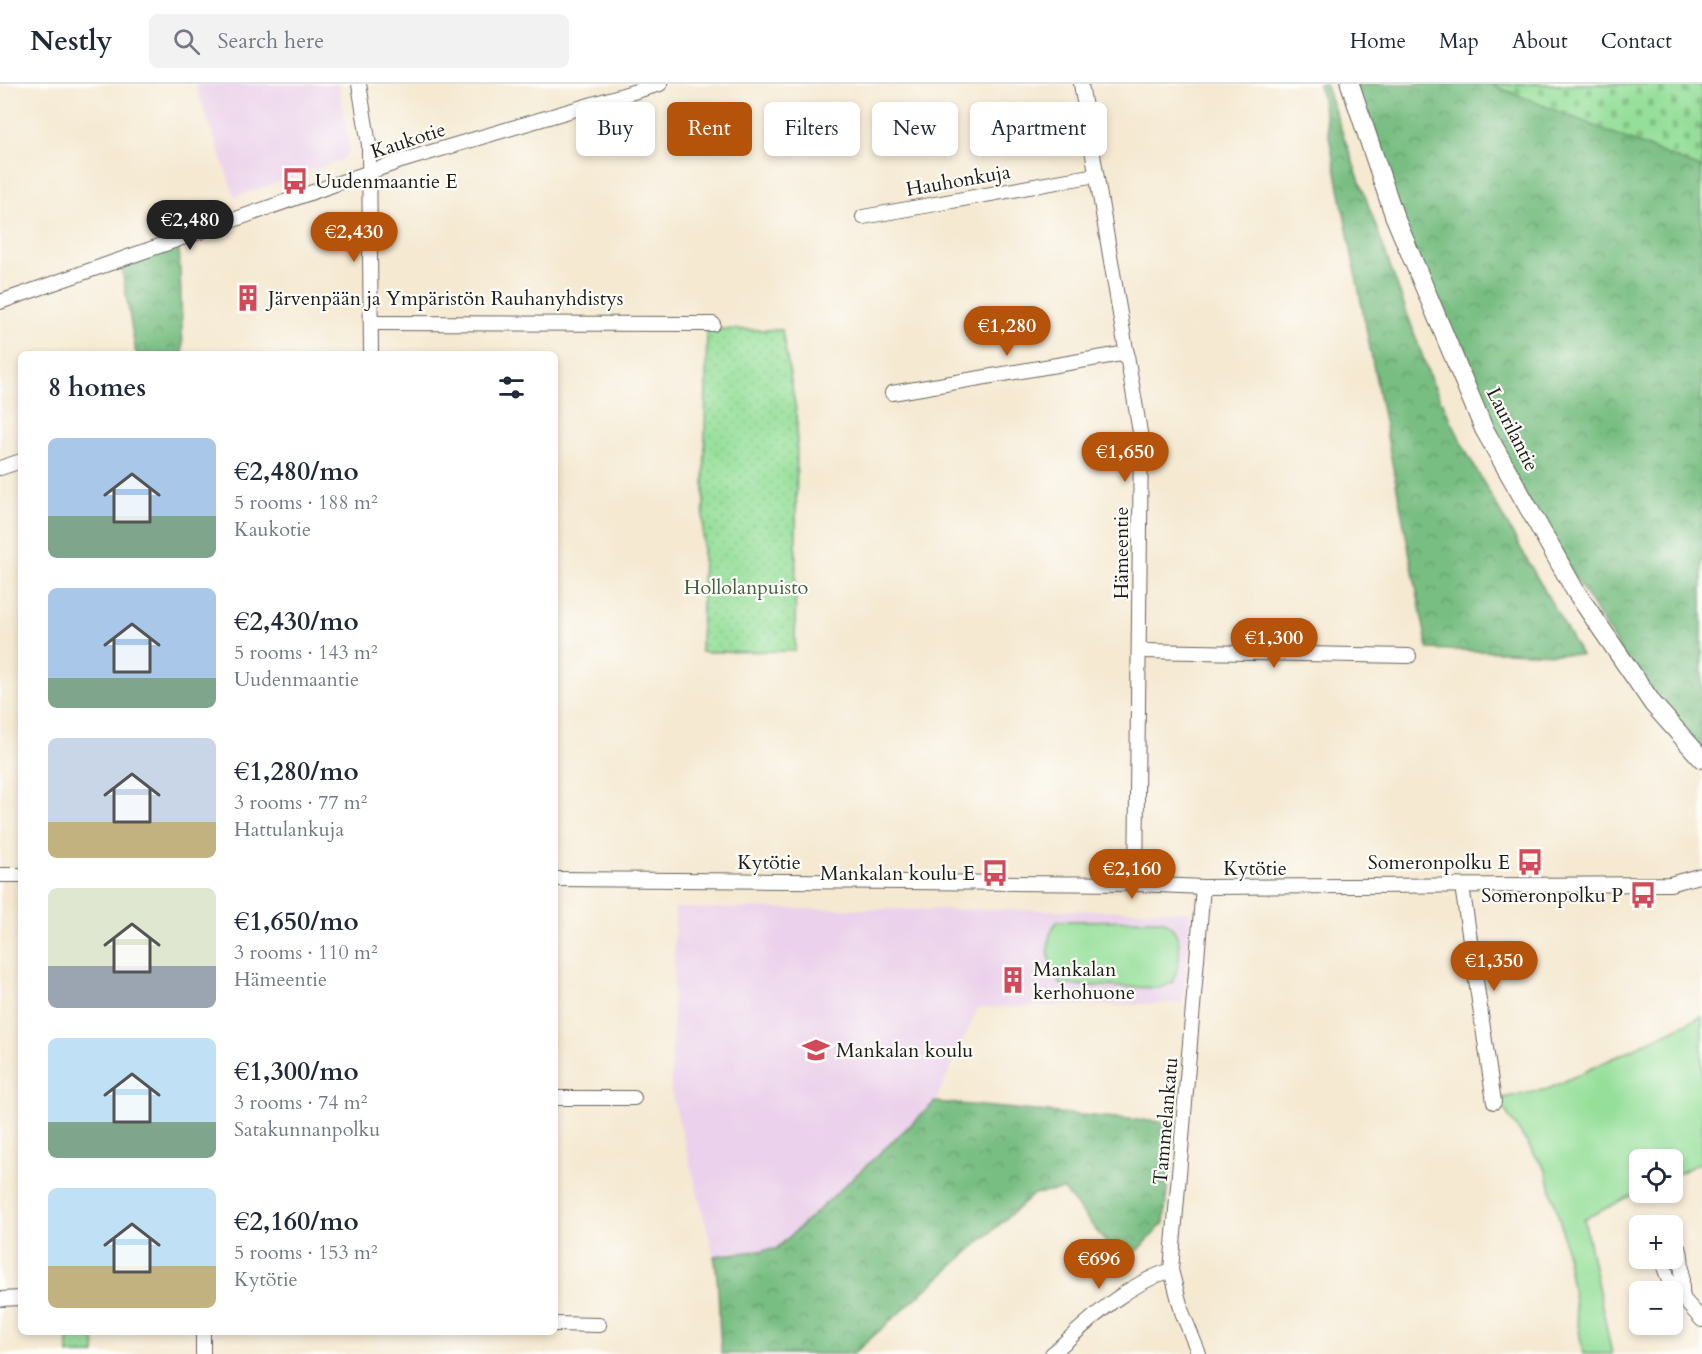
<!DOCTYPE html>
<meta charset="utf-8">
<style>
:root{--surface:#fff;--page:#f2f2f3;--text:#1f2937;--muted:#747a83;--line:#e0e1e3;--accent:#b45309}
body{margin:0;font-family:Cardo,serif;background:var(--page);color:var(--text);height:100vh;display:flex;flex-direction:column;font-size:22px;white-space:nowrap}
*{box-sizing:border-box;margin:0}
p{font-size:20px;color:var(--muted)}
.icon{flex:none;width:33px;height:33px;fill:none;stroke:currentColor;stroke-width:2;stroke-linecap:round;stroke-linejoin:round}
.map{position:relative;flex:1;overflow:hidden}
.details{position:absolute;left:18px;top:267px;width:540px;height:984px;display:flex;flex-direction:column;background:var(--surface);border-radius:9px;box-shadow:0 3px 9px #0003}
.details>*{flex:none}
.banner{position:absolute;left:576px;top:18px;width:570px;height:54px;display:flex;gap:12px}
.controls{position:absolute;left:1629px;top:1065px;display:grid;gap:12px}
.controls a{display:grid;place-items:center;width:54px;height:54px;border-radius:9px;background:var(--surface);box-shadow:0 3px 9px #0003;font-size:30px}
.price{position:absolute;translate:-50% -51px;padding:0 14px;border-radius:21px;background:var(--accent);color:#fff;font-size:20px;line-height:39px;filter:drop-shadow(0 2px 3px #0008)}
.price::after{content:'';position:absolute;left:50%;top:36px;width:18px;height:14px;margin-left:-9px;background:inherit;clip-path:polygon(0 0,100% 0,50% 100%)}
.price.active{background:#222;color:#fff}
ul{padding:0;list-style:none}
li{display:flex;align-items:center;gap:18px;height:150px;padding:0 30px}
li span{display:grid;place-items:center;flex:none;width:168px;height:120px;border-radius:9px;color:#555}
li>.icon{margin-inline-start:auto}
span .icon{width:72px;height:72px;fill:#fffc;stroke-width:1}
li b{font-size:26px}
h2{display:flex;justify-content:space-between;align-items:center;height:72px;padding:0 30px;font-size:26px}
.tag{padding:0 21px;border-radius:9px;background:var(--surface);box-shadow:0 3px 9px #0003;font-size:21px;line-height:54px}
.tag.active{background:var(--accent);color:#fff}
header{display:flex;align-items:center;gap:36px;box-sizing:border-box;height:84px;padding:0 30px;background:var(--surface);border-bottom:2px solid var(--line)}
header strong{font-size:28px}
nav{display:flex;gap:33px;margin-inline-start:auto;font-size:21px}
.search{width:420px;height:54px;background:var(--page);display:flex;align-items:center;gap:15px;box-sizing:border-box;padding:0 21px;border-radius:9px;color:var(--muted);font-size:22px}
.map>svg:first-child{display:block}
.built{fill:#ebd1eb}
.green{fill:#95df9a;stroke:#587e5b;stroke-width:1.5}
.forest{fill:url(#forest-crowns);stroke:#4a6d4f;stroke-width:1.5}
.cemetery{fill:url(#cemetery-stones);stroke:#587e5b;stroke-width:1.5}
.park{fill:url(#park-dots);stroke:#587e5b;stroke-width:1.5}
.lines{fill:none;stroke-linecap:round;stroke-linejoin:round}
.minor-casing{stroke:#68645c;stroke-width:16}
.tertiary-casing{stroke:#68645c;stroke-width:20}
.minor{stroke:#fff;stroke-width:14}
.tertiary{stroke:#fff;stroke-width:18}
.labels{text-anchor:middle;stroke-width:4.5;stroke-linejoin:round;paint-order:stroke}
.street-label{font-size:20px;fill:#1c1c1c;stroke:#fdfcf7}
.poi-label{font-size:20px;fill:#1c1c1c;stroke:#fdfcf7;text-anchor:start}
.park-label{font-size:20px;fill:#466048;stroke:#fdfcf7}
</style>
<header>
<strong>Nestly</strong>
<div class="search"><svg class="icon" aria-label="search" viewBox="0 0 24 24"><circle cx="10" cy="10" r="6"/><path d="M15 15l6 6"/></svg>Search here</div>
<nav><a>Home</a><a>Map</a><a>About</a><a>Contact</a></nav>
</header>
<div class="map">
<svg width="1702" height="1270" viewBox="0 0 1702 1270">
<defs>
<pattern id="forest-crowns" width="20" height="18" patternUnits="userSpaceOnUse" patternTransform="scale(1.5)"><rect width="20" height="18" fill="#78be82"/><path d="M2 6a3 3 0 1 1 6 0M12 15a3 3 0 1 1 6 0" fill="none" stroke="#629a6a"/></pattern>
<pattern id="cemetery-stones" width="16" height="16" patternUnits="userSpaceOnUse" patternTransform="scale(1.5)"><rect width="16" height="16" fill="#95df9a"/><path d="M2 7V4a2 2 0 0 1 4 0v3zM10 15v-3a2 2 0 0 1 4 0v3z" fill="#80bf84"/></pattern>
<pattern id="park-dots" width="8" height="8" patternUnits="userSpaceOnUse" patternTransform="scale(1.5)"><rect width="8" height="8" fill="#95df9a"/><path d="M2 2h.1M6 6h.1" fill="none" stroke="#80bf84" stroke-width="1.8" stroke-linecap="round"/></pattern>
</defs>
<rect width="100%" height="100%" fill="#fdfcf7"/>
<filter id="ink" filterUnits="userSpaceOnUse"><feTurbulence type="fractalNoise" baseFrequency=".0167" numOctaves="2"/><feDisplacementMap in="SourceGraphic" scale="12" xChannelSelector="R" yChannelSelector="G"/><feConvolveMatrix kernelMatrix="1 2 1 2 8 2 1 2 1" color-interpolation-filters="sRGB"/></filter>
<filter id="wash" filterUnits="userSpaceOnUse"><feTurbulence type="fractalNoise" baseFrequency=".008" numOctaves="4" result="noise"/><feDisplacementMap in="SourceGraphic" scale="24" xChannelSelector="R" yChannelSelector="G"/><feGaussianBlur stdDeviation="1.35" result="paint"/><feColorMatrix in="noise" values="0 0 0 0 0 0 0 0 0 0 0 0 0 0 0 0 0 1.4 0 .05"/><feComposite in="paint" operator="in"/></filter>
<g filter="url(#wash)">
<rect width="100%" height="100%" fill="#f5e9d2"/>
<g class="built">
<path d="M195,0H338L350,66L342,76L235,113Z"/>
<path d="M675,824L1191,827L1183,919L978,924L935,1018L776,1165L714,1172L671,1007Z"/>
</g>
<g class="green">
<path d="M1162,836C1185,848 1182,877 1172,899L1159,904L1061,901C1047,887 1043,852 1058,837Z"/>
<path d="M1702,932V1078L1673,1092L1672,1076H1640L1639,1108L1584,1135L1612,1270H1583L1562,1145L1546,1087L1497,1015L1548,1005Z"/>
</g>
<g class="forest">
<path d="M1319,0H1325L1431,296L1468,371L1581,571L1428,565Z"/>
<path d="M1350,0H1702V675L1653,620L1484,345Z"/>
<path d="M179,161L183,270H136L121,180Z"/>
<path d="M935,1018L1173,1039L1164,1139L1124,1181L1064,1106L1034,1110L853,1270H722C717,1237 721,1204 714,1172L776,1165Z"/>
</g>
<path class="cemetery" d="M1490,0H1702V85Z"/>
<g class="park">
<path d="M707,245L782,246L797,332L795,567L701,568Z"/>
<path d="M68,1248H94L95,1270H68Z"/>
</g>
</g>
<g filter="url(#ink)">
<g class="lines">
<defs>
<g id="minor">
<path d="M359,0L369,61L371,270"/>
<path d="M1081,0L1141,354L1136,800"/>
<path d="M863,133L1096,91"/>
<path d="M0,218L401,77L660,0"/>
<path d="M371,239L713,240"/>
<path d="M892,309L1127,269"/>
<path d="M0,384L21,377"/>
<path d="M1140,567L1409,572"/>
<path d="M0,791H21"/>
<path d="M555,795L1136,800L1203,803L1670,800L1702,791"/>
<path d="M1462,802L1494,1018"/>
<path d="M555,1014H634"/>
<path d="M1672,1161L1680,1167C1684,1183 1680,1197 1683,1214"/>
<path d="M1661,1174L1670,1200L1702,1236"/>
<path d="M0,1215L21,1214"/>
<path d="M555,1240L599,1241"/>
<path d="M203,1248V1270"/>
<path d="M1052,1270C1089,1237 1123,1202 1171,1186"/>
<path d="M1199,1270L1182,1228L1171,1186L1203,803"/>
</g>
<path id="tertiary" d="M1350,0L1394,131L1484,345L1576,508L1653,620L1702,675"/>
</defs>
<use href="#minor" class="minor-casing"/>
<use href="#tertiary" class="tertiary-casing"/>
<use href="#minor" class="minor"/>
<use href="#tertiary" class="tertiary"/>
</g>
</g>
<defs>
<symbol id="bus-bare" viewBox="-9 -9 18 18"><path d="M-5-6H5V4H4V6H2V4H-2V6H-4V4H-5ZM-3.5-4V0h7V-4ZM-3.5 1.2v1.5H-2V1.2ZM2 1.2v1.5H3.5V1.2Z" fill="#d1495b" stroke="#fdfcf7" stroke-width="2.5" paint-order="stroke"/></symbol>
<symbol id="building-bare" viewBox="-9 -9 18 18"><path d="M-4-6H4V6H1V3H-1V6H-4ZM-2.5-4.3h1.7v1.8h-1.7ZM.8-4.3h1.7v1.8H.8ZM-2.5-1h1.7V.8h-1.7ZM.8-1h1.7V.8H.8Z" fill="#d1495b" stroke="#fdfcf7" stroke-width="2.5" paint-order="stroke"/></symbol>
<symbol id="school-bare" viewBox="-9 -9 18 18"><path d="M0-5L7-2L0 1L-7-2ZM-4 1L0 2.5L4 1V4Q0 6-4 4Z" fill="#d1495b" stroke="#fdfcf7" stroke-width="2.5" paint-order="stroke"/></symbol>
</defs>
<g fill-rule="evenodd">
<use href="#bus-bare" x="276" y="78" width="38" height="38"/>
<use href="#building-bare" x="229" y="195" width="38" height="38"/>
<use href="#bus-bare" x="1511" y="759" width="38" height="38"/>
<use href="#bus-bare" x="976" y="770" width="38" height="38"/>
<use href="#bus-bare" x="1624" y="792" width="38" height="38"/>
<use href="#building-bare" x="994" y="877" width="38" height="38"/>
<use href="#school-bare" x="797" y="947" width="38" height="38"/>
</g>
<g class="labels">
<g class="street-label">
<text transform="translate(408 56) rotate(-18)" y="7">Kaukotie</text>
<text transform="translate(958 96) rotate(-10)" y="7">Hauhonkuja</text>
<text transform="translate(1513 345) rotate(63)" y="7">Laurilantie</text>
<text transform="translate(1121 469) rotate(-90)" y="7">Hämeentie</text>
<text x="769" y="785">Kytötie</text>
<text x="1255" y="791">Kytötie</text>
<text transform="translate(1165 1037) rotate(-85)" y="7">Tammelankatu</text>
</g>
<g class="poi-label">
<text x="315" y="104">Uudenmaantie E</text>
<text x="268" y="221">Järvenpään ja Ympäristön Rauhanyhdistys</text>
<text x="1510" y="785" text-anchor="end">Someronpolku E</text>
<text x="975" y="796" text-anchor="end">Mankalan koulu E</text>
<text x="1623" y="818" text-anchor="end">Someronpolku P</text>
<text x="1033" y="892">Mankalan<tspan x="1033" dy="23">kerhohuone</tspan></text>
<text x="836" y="973">Mankalan koulu</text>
</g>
<g class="park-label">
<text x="746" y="510">Hollolanpuisto</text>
</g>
</g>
</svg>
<div class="controls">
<a><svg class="icon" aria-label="locate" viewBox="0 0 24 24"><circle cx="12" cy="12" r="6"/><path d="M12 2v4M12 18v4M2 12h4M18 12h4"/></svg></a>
<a>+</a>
<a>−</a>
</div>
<b class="price active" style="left:190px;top:167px">€2,480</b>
<b class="price" style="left:354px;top:179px">€2,430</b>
<b class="price" style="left:1007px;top:273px">€1,280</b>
<b class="price" style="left:1125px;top:399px">€1,650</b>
<b class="price" style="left:1274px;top:585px">€1,300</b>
<b class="price" style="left:1132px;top:816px">€2,160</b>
<b class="price" style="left:1494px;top:908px">€1,350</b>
<b class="price" style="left:1099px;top:1206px">€696</b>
<div class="banner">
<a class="tag">Buy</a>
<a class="tag active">Rent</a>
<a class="tag">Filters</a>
<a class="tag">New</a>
<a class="tag">Apartment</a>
</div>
<section class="details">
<h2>8 homes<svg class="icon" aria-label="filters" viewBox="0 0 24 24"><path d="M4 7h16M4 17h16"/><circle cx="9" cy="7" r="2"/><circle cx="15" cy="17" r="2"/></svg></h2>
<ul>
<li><span style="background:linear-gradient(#a9c7e8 65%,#7fa58c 0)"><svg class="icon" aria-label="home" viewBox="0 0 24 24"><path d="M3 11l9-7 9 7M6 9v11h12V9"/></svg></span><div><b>€2,480/mo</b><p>5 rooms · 188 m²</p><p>Kaukotie</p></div></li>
<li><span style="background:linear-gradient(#a9c7e8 75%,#7fa58c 0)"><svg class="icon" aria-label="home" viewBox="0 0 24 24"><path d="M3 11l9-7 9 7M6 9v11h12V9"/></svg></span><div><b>€2,430/mo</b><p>5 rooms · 143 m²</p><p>Uudenmaantie</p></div></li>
<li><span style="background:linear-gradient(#c9d6e8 70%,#c2b280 0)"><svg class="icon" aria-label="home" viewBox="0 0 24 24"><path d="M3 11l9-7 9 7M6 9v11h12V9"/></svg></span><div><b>€1,280/mo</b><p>3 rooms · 77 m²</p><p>Hattulankuja</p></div></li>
<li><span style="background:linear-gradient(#dfe7d0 65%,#9aa5b1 0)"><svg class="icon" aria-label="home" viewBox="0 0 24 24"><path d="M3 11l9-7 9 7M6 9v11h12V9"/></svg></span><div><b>€1,650/mo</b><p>3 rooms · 110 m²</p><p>Hämeentie</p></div></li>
<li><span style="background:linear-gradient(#bfe0f5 70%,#7fa58c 0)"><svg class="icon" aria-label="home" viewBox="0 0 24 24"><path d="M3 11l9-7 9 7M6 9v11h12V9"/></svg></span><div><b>€1,300/mo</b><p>3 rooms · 74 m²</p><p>Satakunnanpolku</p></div></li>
<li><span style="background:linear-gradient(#bfe0f5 65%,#c2b280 0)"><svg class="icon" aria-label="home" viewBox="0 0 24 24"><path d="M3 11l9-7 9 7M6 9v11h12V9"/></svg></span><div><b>€2,160/mo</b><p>5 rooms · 153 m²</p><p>Kytötie</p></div></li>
</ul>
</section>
</div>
